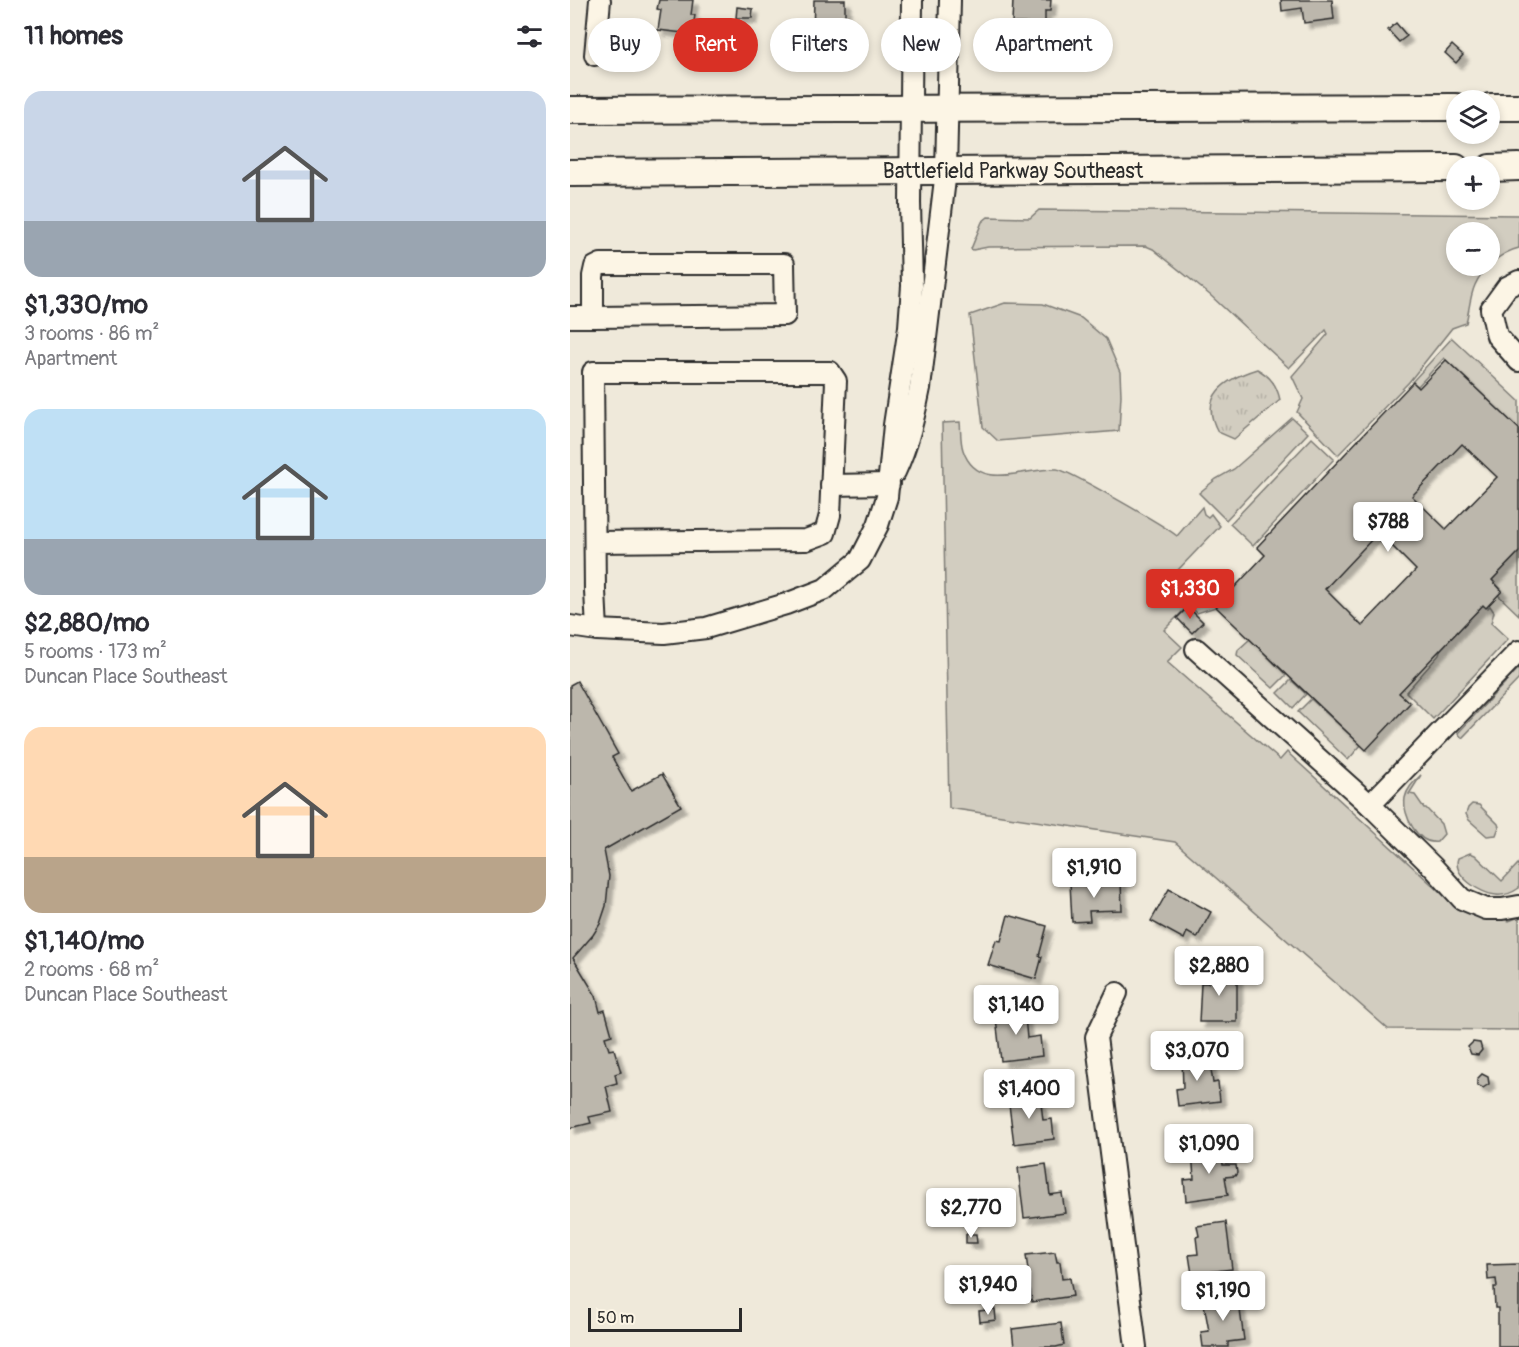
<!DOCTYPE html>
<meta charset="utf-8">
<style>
:root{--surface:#fff;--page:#f2f2f3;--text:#2b2b33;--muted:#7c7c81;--accent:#d93025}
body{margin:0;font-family:Pangolin,sans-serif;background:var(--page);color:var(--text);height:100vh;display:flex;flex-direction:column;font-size:22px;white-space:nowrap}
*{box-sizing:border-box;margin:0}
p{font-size:20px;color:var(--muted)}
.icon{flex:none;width:33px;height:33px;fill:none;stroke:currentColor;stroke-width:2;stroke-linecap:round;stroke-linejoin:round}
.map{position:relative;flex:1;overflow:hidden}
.sheet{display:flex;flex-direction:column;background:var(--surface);width:570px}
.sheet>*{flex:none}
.banner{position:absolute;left:18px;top:18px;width:570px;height:54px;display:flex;gap:12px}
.tools{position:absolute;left:876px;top:90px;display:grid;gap:12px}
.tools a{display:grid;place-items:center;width:54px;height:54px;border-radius:50%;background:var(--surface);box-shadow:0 3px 9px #0003;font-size:30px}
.scale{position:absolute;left:18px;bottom:15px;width:154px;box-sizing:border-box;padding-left:6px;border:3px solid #2b2b2b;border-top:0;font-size:16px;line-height:21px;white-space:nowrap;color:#2b2b2b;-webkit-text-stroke:4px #fcf5e5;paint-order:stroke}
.price{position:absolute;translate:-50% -51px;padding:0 14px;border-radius:6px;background:#fff;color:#222;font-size:20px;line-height:39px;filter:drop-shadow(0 2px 3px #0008)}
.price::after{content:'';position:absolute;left:50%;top:36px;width:18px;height:14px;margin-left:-9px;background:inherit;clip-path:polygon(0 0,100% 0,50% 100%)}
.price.active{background:var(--accent);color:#fff}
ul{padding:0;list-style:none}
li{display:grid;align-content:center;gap:12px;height:318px;padding:0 24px}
li span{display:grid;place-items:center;height:186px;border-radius:18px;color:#555}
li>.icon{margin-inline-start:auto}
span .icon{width:108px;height:108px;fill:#fffc;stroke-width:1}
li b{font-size:26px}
h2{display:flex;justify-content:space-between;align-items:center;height:72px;padding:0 24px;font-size:26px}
.tag{padding:0 21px;border-radius:27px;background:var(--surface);box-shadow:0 3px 9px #0003;font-size:21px;line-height:54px}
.tag.active{background:var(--accent);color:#fff}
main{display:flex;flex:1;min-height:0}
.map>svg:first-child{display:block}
.grass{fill:#d2cdc0;stroke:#7e7c76;stroke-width:1.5;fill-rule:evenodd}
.park{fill:url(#park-tufts);stroke:#7e7c76;stroke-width:1.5}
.building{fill:#bcb7ac;stroke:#2b2b2b;stroke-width:1.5;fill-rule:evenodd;filter:url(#shadow)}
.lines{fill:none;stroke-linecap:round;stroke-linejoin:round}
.minor-casing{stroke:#2b2b2b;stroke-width:24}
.major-casing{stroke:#2b2b2b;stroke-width:30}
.minor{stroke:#fcf5e5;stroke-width:20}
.major{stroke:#fcf5e5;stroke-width:26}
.labels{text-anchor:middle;stroke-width:5;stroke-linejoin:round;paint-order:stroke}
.street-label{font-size:21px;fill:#2b2b2b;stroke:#fcf5e5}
</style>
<main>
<section class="sheet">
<h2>11 homes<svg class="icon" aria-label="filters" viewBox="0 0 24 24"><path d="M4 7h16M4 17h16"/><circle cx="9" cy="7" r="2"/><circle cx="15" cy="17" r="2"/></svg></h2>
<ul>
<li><span style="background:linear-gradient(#c9d6e8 70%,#9aa5b1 0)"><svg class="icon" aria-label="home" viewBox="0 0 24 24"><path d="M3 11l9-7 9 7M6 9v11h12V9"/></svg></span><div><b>$1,330/mo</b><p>3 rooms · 86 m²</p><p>Apartment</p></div></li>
<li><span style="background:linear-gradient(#bfe0f5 70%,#9aa5b1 0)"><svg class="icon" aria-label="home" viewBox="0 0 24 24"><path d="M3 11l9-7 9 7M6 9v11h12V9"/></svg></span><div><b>$2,880/mo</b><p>5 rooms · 173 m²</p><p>Duncan Place Southeast</p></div></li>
<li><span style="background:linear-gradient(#ffd9b3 70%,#b9a48a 0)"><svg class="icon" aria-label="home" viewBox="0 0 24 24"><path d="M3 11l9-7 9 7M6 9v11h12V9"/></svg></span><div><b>$1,140/mo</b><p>2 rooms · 68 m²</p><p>Duncan Place Southeast</p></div></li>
</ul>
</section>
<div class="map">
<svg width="949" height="1347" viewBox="0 0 949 1347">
<defs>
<pattern id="park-tufts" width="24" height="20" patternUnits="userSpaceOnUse" patternTransform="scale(1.5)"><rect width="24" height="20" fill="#d2cdc0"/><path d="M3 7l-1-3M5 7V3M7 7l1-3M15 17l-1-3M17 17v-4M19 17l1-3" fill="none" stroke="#b4b0a5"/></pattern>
<filter id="shadow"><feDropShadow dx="5.5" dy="5.5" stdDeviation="1.5" flood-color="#0004"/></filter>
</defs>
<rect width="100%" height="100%" fill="#efe9da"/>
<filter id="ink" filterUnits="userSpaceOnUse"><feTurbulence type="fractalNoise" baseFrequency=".0167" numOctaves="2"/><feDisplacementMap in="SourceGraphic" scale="12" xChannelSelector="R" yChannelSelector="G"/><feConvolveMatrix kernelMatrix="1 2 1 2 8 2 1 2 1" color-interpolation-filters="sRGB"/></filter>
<g filter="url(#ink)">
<g class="grass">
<path d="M469,210L949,215V248C931,252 912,269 905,285C900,296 899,311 896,323L882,328L839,382L768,455L727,412L733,399L722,376L758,334L756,330L719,368L640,295L583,249L576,246L418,247L403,250L401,249L412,222L418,217L460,218ZM886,232H920V266H886Z"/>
<path d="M435,303L473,304L511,318L536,339L550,372L551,395L549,431L428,441L413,427L400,315Z"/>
<path d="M882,338L949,401V429L874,358L848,386L842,382Z"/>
<path d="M722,418L738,433L656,520L629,493L646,479L664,469Z"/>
<path d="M390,422C391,431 390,441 393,450C408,494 456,467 487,469C498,470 595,526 607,536L632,507L634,514L638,517L641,514L650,526L608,570L646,607L627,613L619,605L594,630L612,647L597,662L710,760L717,752L880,901L939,921L949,917V1030L818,1029L605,842L379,808L372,423Z"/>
<path d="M742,438L764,459L683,546L660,524Z"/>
<path d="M949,552V615L928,595L932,590L922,580Z"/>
<path d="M913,605L918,608L920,606L924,612L921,623L938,639L863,719L836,692L869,655L870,650Z"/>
<path d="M680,639L716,675L703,688L667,655L668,650Z"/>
<path d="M949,668V679L892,738L888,733Z"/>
<path d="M721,680L736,694L723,708L708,693Z"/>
<path d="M741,699L791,745L778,760L728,712Z"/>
<path d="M851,775L839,794L845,795L854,808H856L871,824L874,834L867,842C848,845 832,815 835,798C837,788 844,782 851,775Z"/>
<path d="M902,804L909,805L928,824L929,827L926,835L917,836L899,820L896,814L898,808Z"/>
<path d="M900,853L905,855L932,881L949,863V888C942,893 935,896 926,895C910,894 882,875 888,858Z"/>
</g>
<path class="park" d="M687,369C700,376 707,385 710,400L664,439L648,432C628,396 655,379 687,369Z"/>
<g class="building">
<path d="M89,0H123L121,15H125L122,34L88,30L91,10L87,9Z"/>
<path d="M244,0H275V35H272L271,48L249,47V34H243Z"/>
<path d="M443,0H481L480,11H475V24L442,23Z"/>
<path d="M711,0H762L764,19L734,23L732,8L712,11Z"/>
<path d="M167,7L183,9L182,18H166Z"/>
<path d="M826,23L837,36L829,42L818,30Z"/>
<path d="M882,45L893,55L886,63L875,53Z"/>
<path d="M876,360L949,429V552L922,580L932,591L916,608L913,605L829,693L840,703L796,750L646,607L695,555L687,547L843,382L849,388ZM892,444L927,477L876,529L842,496ZM805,536L811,542L814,538L846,570L792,626L755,589Z"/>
<path d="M618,607L633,622L622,633L607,618Z"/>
<path d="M7,681L48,754L42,757L61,791L92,774L111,806L34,850L39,876L36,906L30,924L23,935L3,958L26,996L30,1012L35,1010L42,1035L35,1037L39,1050L44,1049L51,1072L45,1074L47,1083L36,1086L42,1112L19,1117L21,1123L0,1128V685Z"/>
<path d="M551,881L552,910L519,911L520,921L502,922L500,883Z"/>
<path d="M599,889L641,912L627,938L617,932L614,939L581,921Z"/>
<path d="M438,915L477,926L469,956L472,957L466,979L418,965L426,940L431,941Z"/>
<path d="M638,970H667V1022H629L631,983H638Z"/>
<path d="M454,1007L457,1038L470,1036L472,1056L431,1061L425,1010Z"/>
<path d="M903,1042L910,1043L912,1050L908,1055L901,1054L898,1047Z"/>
<path d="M639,1055L643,1083L648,1082L650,1101L608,1106L606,1089L613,1088L612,1058Z"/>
<path d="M912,1074L918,1077L919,1084L913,1088L907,1085V1079Z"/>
<path d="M467,1094L468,1104L471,1103L473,1120L482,1119L484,1139L444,1144L438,1097Z"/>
<path d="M651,1147L653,1165H666L667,1173L665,1176L655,1177L658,1195L616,1201L614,1180L624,1179L622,1151Z"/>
<path d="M476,1164L480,1195L492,1193L495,1213L454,1218L448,1168Z"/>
<path d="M656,1222L662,1269L622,1274L619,1255L628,1254L626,1237L629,1236L627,1226Z"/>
<path d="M396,1234H406L407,1243H396Z"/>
<path d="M485,1252L487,1262H490L492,1279L500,1278L503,1296L462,1302L456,1255Z"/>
<path d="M949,1264V1347H928V1308H925L924,1287H927L926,1279L918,1280L917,1265Z"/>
<path d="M668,1295L674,1340L658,1342V1347H633L631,1332L639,1331L633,1299Z"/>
<path d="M425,1309L426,1320L410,1322L409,1311Z"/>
<path d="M491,1323L494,1345L486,1347H444L442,1329Z"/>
</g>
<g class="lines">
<defs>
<g id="minor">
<path d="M25,55L30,0"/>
<path d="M949,281L937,287L921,309L927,336L949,361"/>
<path d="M0,317H23L215,315L214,264H31L25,267L23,276V317"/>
<path d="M325,472C338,444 344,418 350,388L376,171L380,0"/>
<path d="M261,485L319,484"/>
<path d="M25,542L236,540L255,533L260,515L266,381L260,372H23L25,591L27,630"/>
<path d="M0,626L27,630L94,633L136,628L216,604L255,589L290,560L308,525L317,497L324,425L339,327L342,286L340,203L342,0"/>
<path d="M626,649L800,805"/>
<path d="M949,651L800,805L863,867L892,899L916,909H932L949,906"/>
<path d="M547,993L526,1037L566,1347"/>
</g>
<g id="major">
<path d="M920,107H949"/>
<path d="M0,110L886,107"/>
<path d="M920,168L949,167"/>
<path d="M0,173L886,168"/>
</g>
</defs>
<use href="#minor" class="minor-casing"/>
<use href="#major" class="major-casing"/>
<use href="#minor" class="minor"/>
<use href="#major" class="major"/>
</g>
</g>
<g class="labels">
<g class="street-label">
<text x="443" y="178">Battlefield Parkway Southeast</text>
</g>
</g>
</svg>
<div class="tools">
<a><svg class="icon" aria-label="layers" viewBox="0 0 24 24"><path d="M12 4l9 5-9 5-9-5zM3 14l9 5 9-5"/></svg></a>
<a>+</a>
<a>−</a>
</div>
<div class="scale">50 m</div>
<b class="price" style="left:818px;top:553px">$788</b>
<b class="price active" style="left:620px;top:620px">$1,330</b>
<b class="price" style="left:524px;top:899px">$1,910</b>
<b class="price" style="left:649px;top:997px">$2,880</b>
<b class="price" style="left:446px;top:1036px">$1,140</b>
<b class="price" style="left:627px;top:1082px">$3,070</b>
<b class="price" style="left:459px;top:1120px">$1,400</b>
<b class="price" style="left:639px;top:1175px">$1,090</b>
<b class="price" style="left:401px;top:1239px">$2,770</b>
<b class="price" style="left:418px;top:1316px">$1,940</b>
<b class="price" style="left:653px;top:1322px">$1,190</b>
<div class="banner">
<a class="tag">Buy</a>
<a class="tag active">Rent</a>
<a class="tag">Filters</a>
<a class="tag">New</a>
<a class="tag">Apartment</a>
</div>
</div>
</main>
